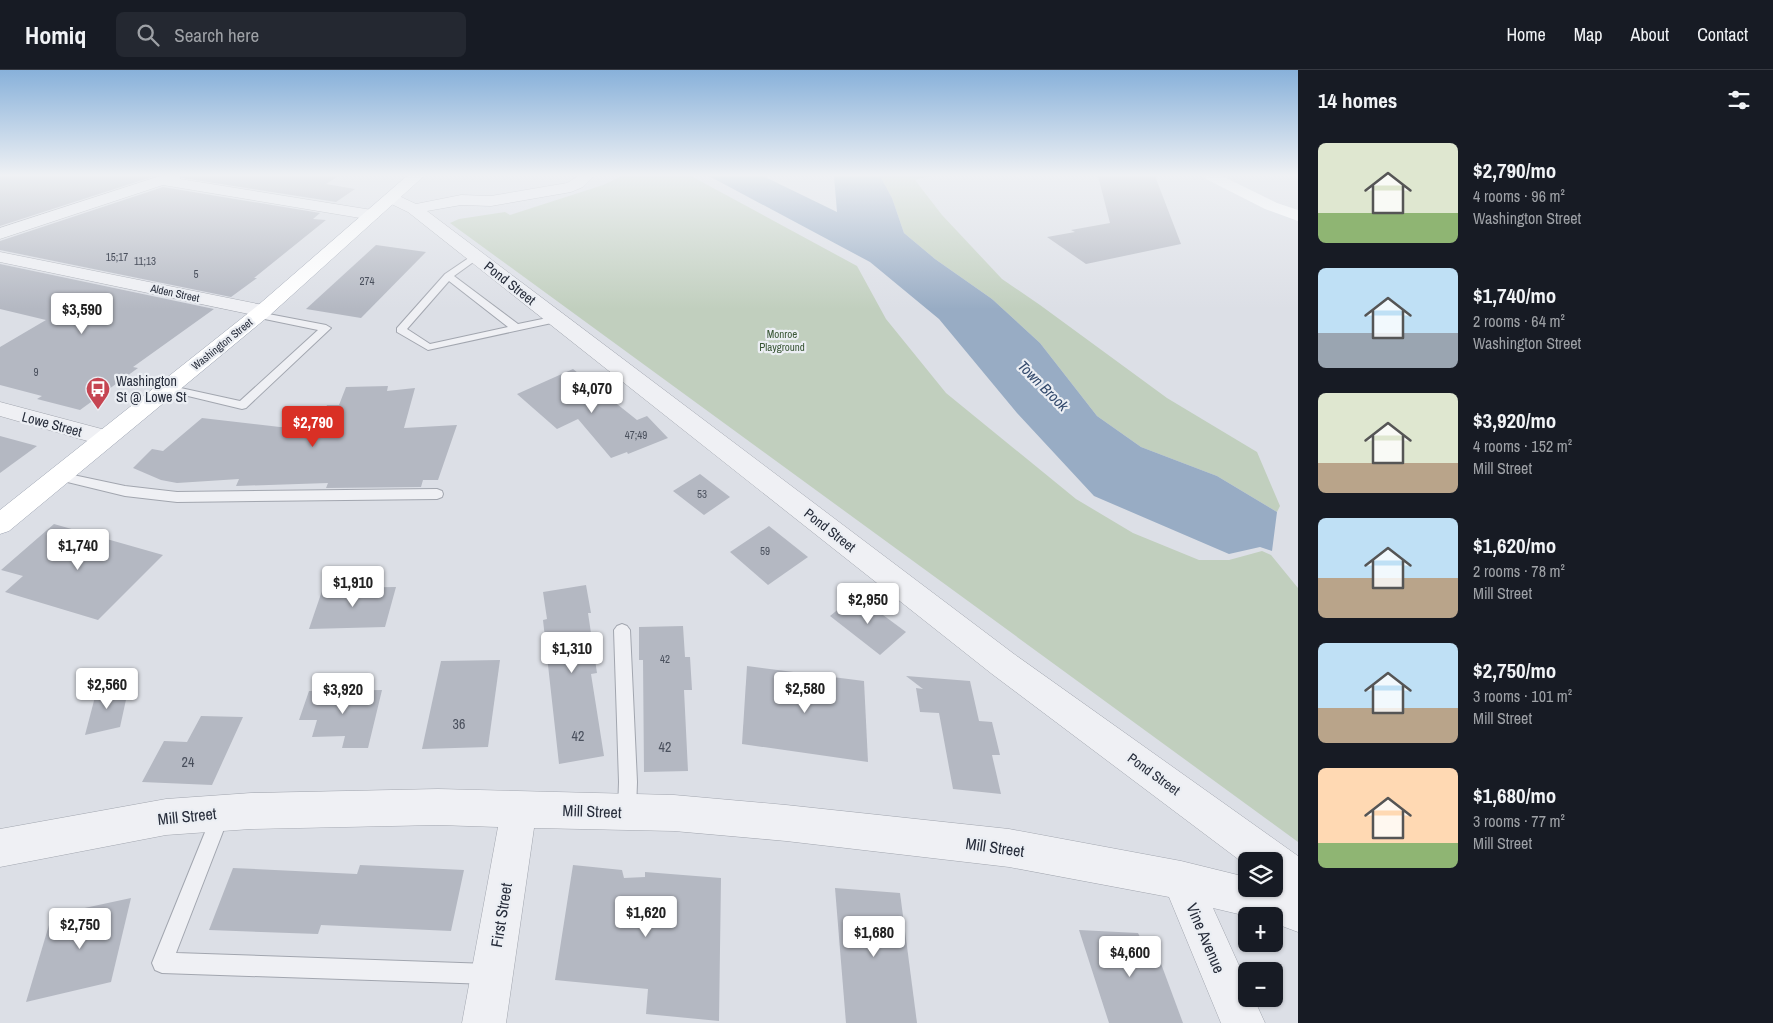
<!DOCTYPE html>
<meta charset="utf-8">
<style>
:root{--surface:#171b24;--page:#242831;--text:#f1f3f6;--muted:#9ea1a6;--line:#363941;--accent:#d93025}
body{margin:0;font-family:"Archivo Narrow",sans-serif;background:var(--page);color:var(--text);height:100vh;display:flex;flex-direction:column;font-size:19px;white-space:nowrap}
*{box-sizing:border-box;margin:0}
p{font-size:16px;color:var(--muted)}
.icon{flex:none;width:28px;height:28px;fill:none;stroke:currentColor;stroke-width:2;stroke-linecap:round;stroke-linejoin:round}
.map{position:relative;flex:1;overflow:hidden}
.details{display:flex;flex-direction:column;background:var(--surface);width:475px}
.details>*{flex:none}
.controls{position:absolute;left:1238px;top:782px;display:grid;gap:10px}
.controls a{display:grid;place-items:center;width:45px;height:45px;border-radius:8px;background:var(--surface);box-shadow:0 1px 4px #0004;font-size:25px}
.price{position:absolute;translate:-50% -42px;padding:0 11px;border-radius:5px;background:#fff;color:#222;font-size:16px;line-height:32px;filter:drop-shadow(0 1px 2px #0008)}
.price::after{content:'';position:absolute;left:50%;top:30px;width:15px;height:11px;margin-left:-8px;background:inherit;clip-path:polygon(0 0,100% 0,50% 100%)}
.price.on{background:var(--accent);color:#fff}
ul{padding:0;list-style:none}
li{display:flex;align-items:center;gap:15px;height:125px;padding:0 20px}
li span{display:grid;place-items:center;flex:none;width:140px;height:100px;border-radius:8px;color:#555}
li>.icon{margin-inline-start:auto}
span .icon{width:60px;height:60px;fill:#fffc;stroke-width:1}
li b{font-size:21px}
h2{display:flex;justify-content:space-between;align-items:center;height:60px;padding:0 20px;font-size:21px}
header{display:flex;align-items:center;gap:30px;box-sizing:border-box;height:70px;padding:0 25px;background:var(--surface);border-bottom:1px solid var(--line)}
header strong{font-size:24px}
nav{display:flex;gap:28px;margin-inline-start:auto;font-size:18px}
.search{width:350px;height:45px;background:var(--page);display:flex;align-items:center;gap:12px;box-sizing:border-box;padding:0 18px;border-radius:8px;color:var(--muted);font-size:19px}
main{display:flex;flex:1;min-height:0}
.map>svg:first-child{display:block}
.green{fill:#c1cfbe}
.water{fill:#98acc4}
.building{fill:#b4b8c2}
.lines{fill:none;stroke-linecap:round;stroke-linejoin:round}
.lane-casing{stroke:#a2a6af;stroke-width:2}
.street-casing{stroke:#a2a6af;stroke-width:1}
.primary-casing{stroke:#9ca3b1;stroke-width:1}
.lane{fill:#eff0f4;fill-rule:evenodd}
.street{fill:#eff0f4;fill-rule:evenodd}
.secondary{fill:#fff;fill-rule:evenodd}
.primary{fill:#fff;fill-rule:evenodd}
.labels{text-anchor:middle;stroke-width:4.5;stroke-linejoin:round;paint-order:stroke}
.number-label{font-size:11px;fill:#4a505d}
.far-street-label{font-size:11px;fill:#272d3b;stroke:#ebeef3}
.far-park-label{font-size:11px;fill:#395635;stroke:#ebeef3}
.street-label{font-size:14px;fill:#272d3b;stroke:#ebeef3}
.poi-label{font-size:14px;fill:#272d3b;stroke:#ebeef3;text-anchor:start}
.near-number-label{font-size:14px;fill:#4a505d}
.water-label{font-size:15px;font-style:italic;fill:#334a6d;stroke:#ebeef3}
.near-street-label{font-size:16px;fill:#272d3b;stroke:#ebeef3}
</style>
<header>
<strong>Homiq</strong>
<div class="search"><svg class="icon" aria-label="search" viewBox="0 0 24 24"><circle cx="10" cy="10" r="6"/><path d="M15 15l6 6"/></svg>Search here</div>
<nav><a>Home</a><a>Map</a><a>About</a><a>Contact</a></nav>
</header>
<main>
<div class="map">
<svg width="1298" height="953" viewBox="0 0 1298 953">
<rect width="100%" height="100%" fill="#dcdfe6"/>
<g class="green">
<path d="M622,106H691L857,196L886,249L946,323L1076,429L1133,463L1199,490H1229L1262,481L1271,485L1298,518V772L450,153L459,149L505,142L510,145L603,115Z"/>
<path d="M880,106H931L915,110L942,145L1002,209L1040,235L1167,328L1257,382L1280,436L1277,442L1217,406L1141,377L1097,346L1040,273L992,229L935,189L904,163L892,128Z"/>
</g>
<path class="water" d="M709,106H763L837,142L834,106H880L892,128L904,163L935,189L992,229L1040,273L1097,346L1141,377L1217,406L1277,442L1272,481L1260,477L1229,484L1094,426L1017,343L939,249L870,192Z"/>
<g class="building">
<path d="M0,106H155L0,156Z"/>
<path d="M183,106H339L326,114L355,119L336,132L182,108Z"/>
<path d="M1098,106H1155L1181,174L1086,194L1047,167L1075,162L1071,160L1110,153Z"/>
<path d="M163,117L320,143L313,149L326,150L254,208H257L231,227L0,180V171Z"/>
<path d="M376,175L426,182L361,248L306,239Z"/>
<path d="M0,194L214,239L133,297L138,298L80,340L37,329L42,326L0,315V277L46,250L0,239Z"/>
<path d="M573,299L637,350L647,346L668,368L628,384L627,382L611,388L578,349L557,359L517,324Z"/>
<path d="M388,316L387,321L415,318L404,358L457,355L438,410H423L421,417L326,418L328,413L236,416L239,409L177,413L161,410L133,398L152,379L163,381L202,348L280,357H318L327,335H339L346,317Z"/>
<path d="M0,366L37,376L0,403Z"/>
<path d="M700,404L730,427L704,445L673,421Z"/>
<path d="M54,454L163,485L98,550L5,522L23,506L1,500Z"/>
<path d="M769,456L808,487L768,515L730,482Z"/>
<path d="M586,515L591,543H588L597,603L591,604L604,686L559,694L543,550L547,549L543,522Z"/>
<path d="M396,517L385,557L309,559L323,518Z"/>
<path d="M856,525L906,562L880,585L830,546Z"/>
<path d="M683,556L685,587H690L692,620H684L688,701L644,702L643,590H639V557Z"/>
<path d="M500,590L488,677L422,679L441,591Z"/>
<path d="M747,596L864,611L868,692L742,674Z"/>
<path d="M906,606L970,611L979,651L992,652L1000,685H992L1001,724L953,719L939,643L920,642L916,618L923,619Z"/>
<path d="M129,616L120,657L85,665L96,623Z"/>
<path d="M382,620L368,678H342L345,666L312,667L317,650H299L309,621Z"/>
<path d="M201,646L243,647L212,715L142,712L164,671L187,672Z"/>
<path d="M360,795L464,800L451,861L321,855L318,864L209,860L233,798L357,804Z"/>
<path d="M573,795L622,800L624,808L645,807V802L721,808L719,951L646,944L648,919L555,910Z"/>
<path d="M835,818L900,823L917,953H846Z"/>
<path d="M131,828L111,912L26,932L52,845Z"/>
<path d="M1079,860L1138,863L1142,871L1153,872L1183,953H1109Z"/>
</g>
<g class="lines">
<defs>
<g id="lane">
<path d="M476,183L480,186L479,188L454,206L518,254L557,246L561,247V251L428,280L397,262V258L445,204ZM449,211L508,257L430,274L407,259Z"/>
<path d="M258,242L326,255L331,258L246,338L242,339L163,320L161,318L163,316L167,315L240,331L318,260L255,247L253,245Z"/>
<path d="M59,402L125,416L177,422L437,419L442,421L443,424L442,427L437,429L177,432L125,426L55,409L53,406Z"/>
<path d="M622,554L627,556L630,560L637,712L636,741L633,747L627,750L621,747L618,741L619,712L614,560L617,556Z"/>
<path d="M220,737L226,740L229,746L176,883L489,894L496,897L499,904L496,911L489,914L162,903L155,900L152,893L214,740Z"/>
</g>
<g id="street">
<path d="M160,106H181L180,109L372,140L378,142L380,145L378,148L372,150L163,115L0,169V158Z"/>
<path d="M578,106H594L583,117L571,122L491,136L461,135L427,141L1014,584L1298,786V862L1274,853V846H1247L1213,838L1246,911V929H1254L1265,953H1221L1169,827L1009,797L786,771L674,761L534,758L506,953H462L498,757L438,755L251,759L166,765L0,797V759L166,729L251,723L438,719L674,725L786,735L1009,759L1181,791L1246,807V819H1274V791H1246V795L992,604L408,142L385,131L383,128L385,125H397L416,134L461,125L491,126L567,113Z"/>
<path d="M0,182L263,235L270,237L273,241L270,245L263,247L0,192Z"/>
<path d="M0,332L113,362L117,368L113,374L105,376L0,346Z"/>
</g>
<path id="primary" d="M407,106H424L270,245L9,461L0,464V440L256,237Z"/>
</defs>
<use href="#lane" class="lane-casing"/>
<use href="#street" class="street-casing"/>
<use href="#primary" class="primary-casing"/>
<use href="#lane" class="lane"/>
<use href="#street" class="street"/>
<path class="secondary" d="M1203,106H1222L1277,133L1298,140V151L1265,139L1206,109Z"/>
<use href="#primary" class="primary"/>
</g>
<linearGradient id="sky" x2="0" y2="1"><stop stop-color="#88b1da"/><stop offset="0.44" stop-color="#eff1f4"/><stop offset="1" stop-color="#eff1f4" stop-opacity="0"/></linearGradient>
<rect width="1298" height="239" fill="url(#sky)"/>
<defs>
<symbol id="bus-pin" viewBox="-11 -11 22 30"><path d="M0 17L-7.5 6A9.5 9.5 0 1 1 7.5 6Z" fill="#c64552" stroke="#ebeef3"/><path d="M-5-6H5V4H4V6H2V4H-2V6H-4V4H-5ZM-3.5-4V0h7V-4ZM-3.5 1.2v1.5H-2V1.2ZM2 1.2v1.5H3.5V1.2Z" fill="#fff"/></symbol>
</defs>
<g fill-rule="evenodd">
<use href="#bus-pin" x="84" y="305" width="28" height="38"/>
</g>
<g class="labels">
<g class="number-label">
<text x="117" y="191">15;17</text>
<text x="145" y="195">11;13</text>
<text x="196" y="208">5</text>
<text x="367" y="215">274</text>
<text x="36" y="306">9</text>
<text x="636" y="369">47;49</text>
<text x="702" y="428">53</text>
<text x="765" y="485">59</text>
<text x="665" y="593">42</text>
</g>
<g class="far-street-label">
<text transform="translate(175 223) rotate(12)" y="4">Alden Street</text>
<text transform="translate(222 274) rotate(-39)" y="4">Washington Street</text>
</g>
<g class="far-park-label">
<text x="782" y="268">Monroe<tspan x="782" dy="13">Playground</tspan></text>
</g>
<g class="street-label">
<text transform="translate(510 213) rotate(38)" y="5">Pond Street</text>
<text transform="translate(52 354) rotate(15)" y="5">Lowe Street</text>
<text transform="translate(830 460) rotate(38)" y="5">Pond Street</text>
<text transform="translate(1154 704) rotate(36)" y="5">Pond Street</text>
</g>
<g class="poi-label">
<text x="116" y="316">Washington<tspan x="116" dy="16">St @ Lowe St</tspan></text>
</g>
<g class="near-number-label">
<text x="459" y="659">36</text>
<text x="578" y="671">42</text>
<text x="665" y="682">42</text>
<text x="188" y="697">24</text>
</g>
<g class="water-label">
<text transform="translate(1043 316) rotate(45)" y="5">Town Brook</text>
</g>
<g class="near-street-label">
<text transform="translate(592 741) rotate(2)" y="6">Mill Street</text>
<text transform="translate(187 746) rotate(-6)" y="6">Mill Street</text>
<text transform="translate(995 777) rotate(8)" y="6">Mill Street</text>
<text transform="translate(501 845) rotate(-81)" y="6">First Street</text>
<text transform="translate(1206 868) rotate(67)" y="6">Vine Avenue</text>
</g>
</g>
</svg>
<div class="controls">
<a><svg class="icon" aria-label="layers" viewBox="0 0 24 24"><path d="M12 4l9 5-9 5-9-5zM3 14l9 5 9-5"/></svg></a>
<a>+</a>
<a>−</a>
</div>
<b class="price" style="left:82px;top:265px">$3,590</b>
<b class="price" style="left:592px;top:344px">$4,070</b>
<b class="price on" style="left:313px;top:378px">$2,790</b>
<b class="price" style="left:78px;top:501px">$1,740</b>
<b class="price" style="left:353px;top:538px">$1,910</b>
<b class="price" style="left:868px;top:555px">$2,950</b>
<b class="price" style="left:572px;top:604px">$1,310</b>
<b class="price" style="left:107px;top:640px">$2,560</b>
<b class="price" style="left:805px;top:644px">$2,580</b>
<b class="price" style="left:343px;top:645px">$3,920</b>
<b class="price" style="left:646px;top:868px">$1,620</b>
<b class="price" style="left:80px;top:880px">$2,750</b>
<b class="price" style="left:874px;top:888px">$1,680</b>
<b class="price" style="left:1130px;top:908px">$4,600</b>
</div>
<section class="details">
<h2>14 homes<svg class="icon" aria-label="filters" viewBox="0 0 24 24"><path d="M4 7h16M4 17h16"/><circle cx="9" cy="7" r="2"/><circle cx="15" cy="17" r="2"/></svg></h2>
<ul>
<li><span style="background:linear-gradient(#dfe7d0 70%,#8fb573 0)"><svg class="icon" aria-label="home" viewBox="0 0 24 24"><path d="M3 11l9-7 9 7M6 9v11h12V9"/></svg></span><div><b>$2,790/mo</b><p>4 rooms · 96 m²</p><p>Washington Street</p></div></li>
<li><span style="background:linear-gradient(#bfe0f5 65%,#9aa5b1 0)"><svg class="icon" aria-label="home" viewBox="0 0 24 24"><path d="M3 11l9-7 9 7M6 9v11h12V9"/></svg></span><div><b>$1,740/mo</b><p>2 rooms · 64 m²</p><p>Washington Street</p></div></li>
<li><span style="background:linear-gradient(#dfe7d0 70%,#b9a48a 0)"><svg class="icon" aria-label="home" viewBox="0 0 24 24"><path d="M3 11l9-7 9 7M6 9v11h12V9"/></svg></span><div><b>$3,920/mo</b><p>4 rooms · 152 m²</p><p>Mill Street</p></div></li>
<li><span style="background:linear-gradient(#bfe0f5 60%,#b9a48a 0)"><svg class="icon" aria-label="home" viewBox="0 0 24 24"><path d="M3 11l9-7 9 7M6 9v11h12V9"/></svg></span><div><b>$1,620/mo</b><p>2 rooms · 78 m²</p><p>Mill Street</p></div></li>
<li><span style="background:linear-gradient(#bfe0f5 65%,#b9a48a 0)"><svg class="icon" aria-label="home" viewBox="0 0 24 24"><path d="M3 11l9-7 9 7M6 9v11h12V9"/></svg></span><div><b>$2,750/mo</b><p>3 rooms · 101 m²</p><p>Mill Street</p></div></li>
<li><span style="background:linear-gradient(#ffd9b3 75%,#8fb573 0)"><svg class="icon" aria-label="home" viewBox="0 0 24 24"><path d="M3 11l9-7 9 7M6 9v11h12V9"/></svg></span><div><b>$1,680/mo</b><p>3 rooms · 77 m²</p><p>Mill Street</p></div></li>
</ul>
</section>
</main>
